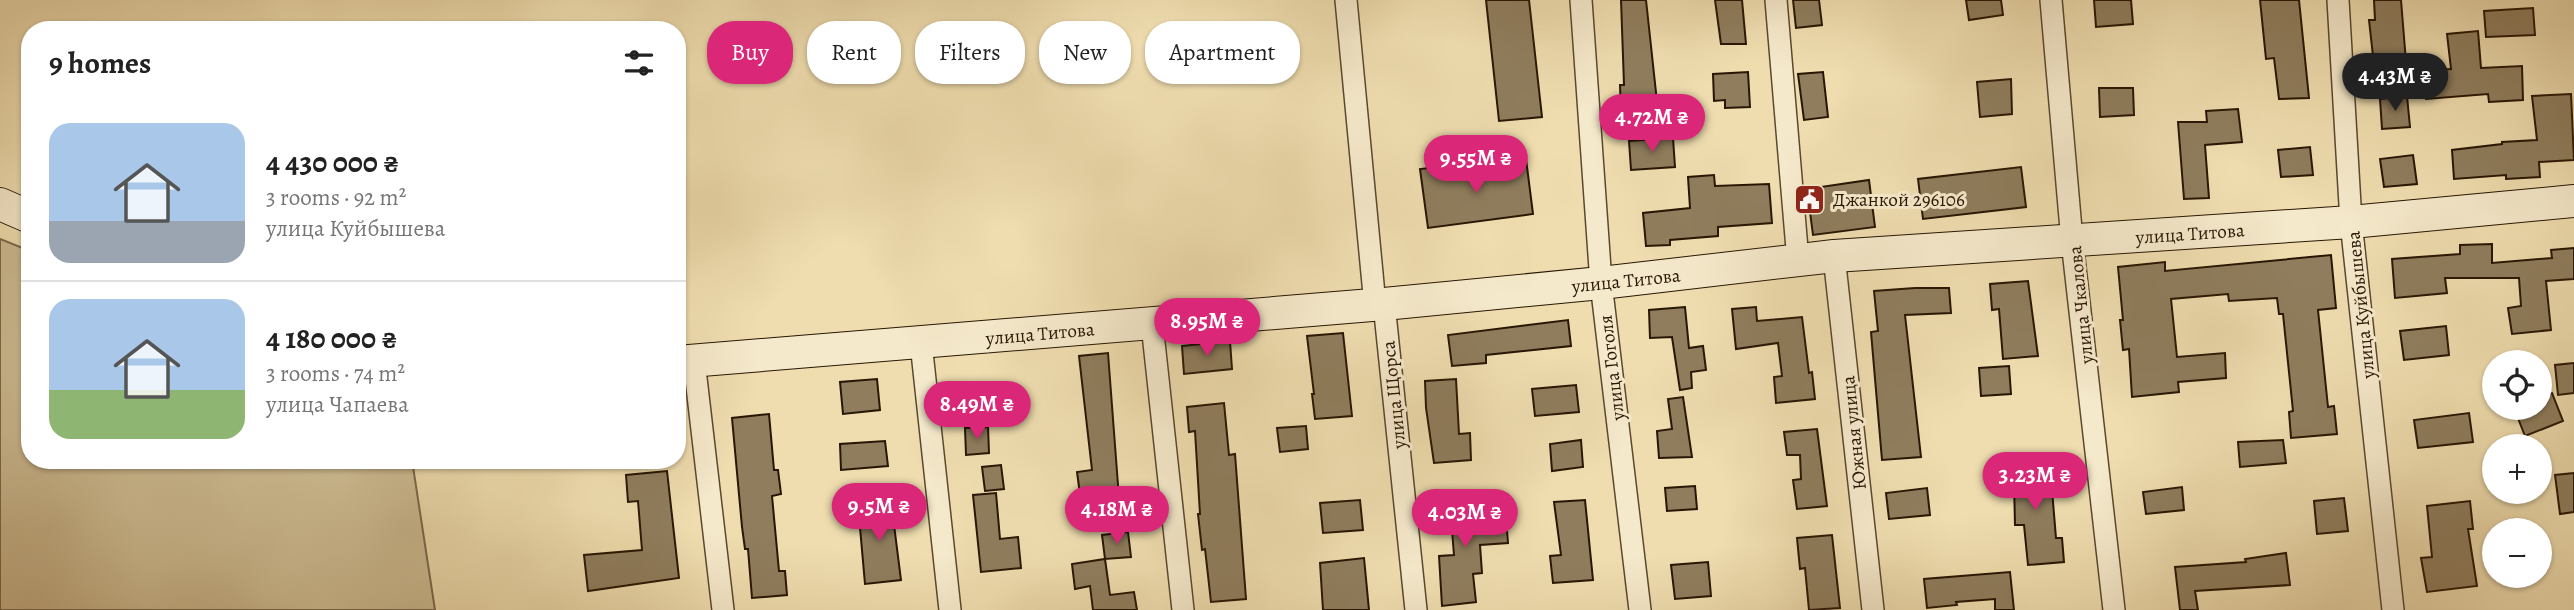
<!DOCTYPE html>
<meta charset="utf-8">
<style>
:root{--surface:#fff;--page:#f6f6f6;--text:#222;--muted:#767676;--line:#e0e0e0;--accent:#db2777}
body{margin:0;font-family:Alegreya,serif;background:var(--page);color:var(--text);height:100vh;display:flex;flex-direction:column;font-size:26px;white-space:nowrap}
*{box-sizing:border-box;margin:0}
p{font-size:23px;color:var(--muted)}
.icon{flex:none;width:38px;height:38px;fill:none;stroke:currentColor;stroke-width:2;stroke-linecap:round;stroke-linejoin:round}
.map{position:relative;flex:1;overflow:hidden}
.drawer{position:absolute;left:21px;top:21px;width:665px;height:448px;display:flex;flex-direction:column;background:var(--surface);border-radius:28px;box-shadow:0 2px 5px #0004}
.drawer>*{flex:none}
.hud{position:absolute;left:707px;top:21px;width:665px;height:63px;display:flex;gap:14px}
.tools{position:absolute;left:2482px;top:350px;display:grid;gap:14px}
.tools a{display:grid;place-items:center;width:70px;height:70px;border-radius:50%;background:var(--surface);box-shadow:0 2px 5px #0004;font-size:35px}
.price{position:absolute;translate:-50% -60px;padding:0 16px;border-radius:24px;background:var(--accent);color:#fff;font-size:23px;line-height:46px;filter:drop-shadow(0 2px 4px #0008)}
.price::after{content:'';position:absolute;left:50%;top:42px;width:21px;height:16px;margin-left:-10px;background:inherit;clip-path:polygon(0 0,100% 0,50% 100%)}
.price.selected{background:#222;color:#fff}
ul{padding:0;list-style:none}
li{display:flex;align-items:center;gap:21px;height:175px;padding:0 28px}
li+li{border-top:2px solid var(--line)}
li span{display:grid;place-items:center;flex:none;width:196px;height:140px;border-radius:21px;color:#555}
li>.icon{margin-inline-start:auto}
span .icon{width:84px;height:84px;fill:#fffc;stroke-width:1}
li b{font-size:30px}
h2{display:flex;justify-content:space-between;align-items:center;height:84px;padding:0 28px;font-size:30px}
.pill{padding:0 24px;border-radius:28px;background:var(--surface);box-shadow:0 2px 5px #0004;font-size:24px;line-height:63px}
.pill.selected{background:var(--accent);color:#fff}
.map>svg:first-child{display:block}
.green{fill:#cdbb92;stroke:#7a684b;stroke-width:2}
.building{fill:#8f7d5d;stroke:#281604;stroke-width:2}
.lines{fill:none;stroke-linecap:round;stroke-linejoin:round}
.street-casing{stroke:#5a482f;stroke-width:24}
.secondary-casing{stroke:#281604;stroke-width:34}
.street{stroke:#f5e9cb;stroke-width:21}
.secondary{stroke:#f5e9cb;stroke-width:32}
.labels{text-anchor:middle;stroke-width:6;stroke-linejoin:round;paint-order:stroke}
.poi-label{font-size:19px;fill:#281604;stroke:#f5e9cb;text-anchor:start}
.street-label{font-size:19px;fill:#281604;stroke:#f5e9cb}
</style>
<div class="map">
<svg width="2574" height="610" viewBox="0 0 2574 610">
<rect width="100%" height="100%" fill="#efddaf"/>
<filter id="stains"><feTurbulence type="fractalNoise" baseFrequency=".00286" numOctaves="4"/><feColorMatrix values="0 0 0 0 .2 0 0 0 0 .09 0 0 0 0 .02 0 0 0 .5 -.17"/></filter>
<radialGradient id="worn" r=".72"><stop offset=".6" stop-color="#630" stop-opacity="0"/><stop offset="1" stop-color="#630" stop-opacity=".3"/></radialGradient>
<path class="green" d="M0,239L30,251V460H412L435,610H0Z"/>
<g class="building">
<path d="M1486,0H1529L1542,117L1499,121Z"/>
<path d="M1621,0H1646L1658,111L1621,113L1620,85H1624Z"/>
<path d="M1715,0H1742L1746,44H1721Z"/>
<path d="M1793,0H1819L1822,25L1796,28Z"/>
<path d="M1966,0H2001L2003,15L1969,20Z"/>
<path d="M2094,0H2131L2133,24L2096,27Z"/>
<path d="M2260,0H2299L2309,98L2279,99L2274,58L2266,59Z"/>
<path d="M2374,0H2401L2406,62L2374,65L2369,20H2375Z"/>
<path d="M2533,8L2535,35L2486,37L2484,11Z"/>
<path d="M2478,31L2481,68L2522,66L2523,100L2489,102L2488,94L2426,99L2425,70L2451,69L2447,34Z"/>
<path d="M1748,72L1750,107L1725,108V100L1714,101L1713,74Z"/>
<path d="M1823,72L1828,117L1804,120L1798,74Z"/>
<path d="M2011,79L2012,114L1980,117L1977,82Z"/>
<path d="M2099,88H2133L2134,115L2100,117Z"/>
<path d="M2571,94L2574,160L2539,162L2540,177L2506,179V175L2454,179L2452,150L2502,144V142L2537,140L2532,96Z"/>
<path d="M2407,96L2410,127L2382,129L2380,99Z"/>
<path d="M2238,109L2242,142L2205,145L2209,198L2184,199L2178,122H2207L2206,111Z"/>
<path d="M1673,138L1675,167L1631,170L1629,141Z"/>
<path d="M2310,147L2313,175L2281,177L2278,150Z"/>
<path d="M2413,155L2417,184L2384,187L2380,159Z"/>
<path d="M1526,159L1533,214L1428,228L1420,169L1452,165L1454,179L1497,173L1495,163Z"/>
<path d="M2021,167L2026,207L1923,219L1918,179Z"/>
<path d="M1714,175L1715,186L1769,184L1772,223L1718,227V236L1670,240V245L1646,246L1643,213L1690,208L1688,177Z"/>
<path d="M1869,180L1875,227L1813,235L1807,189Z"/>
<path d="M2492,244V263L2552,258L2551,250L2574,248V279L2546,281L2551,330L2512,334L2508,308L2521,306L2519,278H2445L2447,293L2395,298L2392,259L2460,254V245Z"/>
<path d="M2331,255L2336,308L2318,310L2328,407L2334,406L2337,434L2291,438L2289,412L2293,411L2283,314H2279L2277,298L2229,301L2228,294L2171,299L2177,357L2225,353L2226,378L2178,382L2179,392L2132,397L2129,349L2123,350L2120,320H2123L2118,267L2165,262V271Z"/>
<path d="M2028,281L2038,356L2003,359L1999,309L1992,310L1990,284Z"/>
<path d="M1915,288H1949L1951,313L1905,315L1921,457L1882,460L1871,332L1878,331L1874,291Z"/>
<path d="M1685,307L1689,348L1703,346L1706,370L1691,372L1692,388L1680,390L1672,337L1650,338L1649,310Z"/>
<path d="M1756,307L1757,321L1802,317L1809,373L1812,372L1815,399L1776,403L1774,377L1782,376L1778,343L1736,349L1732,309Z"/>
<path d="M1568,320L1571,346L1486,355V363L1452,366L1448,335Z"/>
<path d="M2446,326L2449,355L2404,360L2400,331Z"/>
<path d="M1343,333L1352,416L1315,419L1312,394H1314L1307,336Z"/>
<path d="M1230,341L1232,369L1184,374L1182,346Z"/>
<path d="M1108,353L1119,498L1081,502L1077,472L1092,470L1079,356Z"/>
<path d="M2574,363V393L2558,395L2555,365Z"/>
<path d="M2009,366L2011,394L1981,396L1979,368Z"/>
<path d="M877,379L880,410L843,414L840,382Z"/>
<path d="M1456,379L1459,434L1470,433L1471,460L1434,463L1426,408L1425,381Z"/>
<path d="M1576,385L1579,412L1535,416L1532,389Z"/>
<path d="M974,392L976,416L953,419L950,394Z"/>
<path d="M2552,393L2563,421L2525,436L2514,408H2539V398Z"/>
<path d="M1683,397L1692,457L1659,458L1657,431L1672,429L1668,399Z"/>
<path d="M1224,403L1229,455L1235,454L1246,599L1211,602L1205,549L1202,550L1198,514H1200L1195,431L1189,432L1187,407Z"/>
<path d="M2469,413L2473,442L2418,448L2414,420Z"/>
<path d="M769,414L774,470H778L781,494L772,496L779,571H785L787,595L752,598L748,549H745L742,527L732,418Z"/>
<path d="M1306,426L1308,449L1280,452L1277,428Z"/>
<path d="M988,427L989,453L966,455L965,428Z"/>
<path d="M1817,429L1827,506L1797,509L1793,480L1801,479L1800,455H1787L1784,432Z"/>
<path d="M1581,440L1583,467L1552,471L1550,444Z"/>
<path d="M2283,440L2286,463L2240,467L2238,442Z"/>
<path d="M885,441L888,466L841,470L840,444Z"/>
<path d="M2009,459H2043L2045,490H2052L2056,538H2062L2064,562L2028,565L2024,525H2015L2014,482H2010Z"/>
<path d="M1001,465L1004,489L985,491L982,467Z"/>
<path d="M667,471L679,578L588,591L584,555L642,550L638,501L628,502L626,475Z"/>
<path d="M2574,473V512L2560,514L2555,475Z"/>
<path d="M1695,486L1697,509L1667,511L1665,488Z"/>
<path d="M2182,487L2184,510L2146,514L2143,492Z"/>
<path d="M1927,488L1930,515L1889,519L1886,493Z"/>
<path d="M996,493L1000,539L1018,537L1021,568L981,572L973,495Z"/>
<path d="M1468,494L1471,520L1506,518L1508,543L1480,545L1482,573L1473,574L1476,602L1442,606L1439,556L1454,555L1451,518L1439,519L1438,497Z"/>
<path d="M2344,498L2348,531L2317,534L2314,501Z"/>
<path d="M1360,500L1363,530L1323,533L1320,503Z"/>
<path d="M1585,500L1593,580L1553,583L1550,556L1561,555L1554,502Z"/>
<path d="M891,501L901,580L865,584L858,505Z"/>
<path d="M2470,501L2473,529H2468L2477,586L2427,592L2421,558L2432,557L2427,506Z"/>
<path d="M1128,532L1131,557L1105,559L1102,535Z"/>
<path d="M1832,535L1840,608L1809,610L1805,568L1800,569L1797,538Z"/>
<path d="M2286,553L2290,585L2195,591L2198,610H2180L2175,567L2246,562L2245,559Z"/>
<path d="M1364,558L1369,610H1323L1320,563Z"/>
<path d="M1105,559L1110,595L1134,592L1137,610H1093L1090,586L1075,589L1072,564Z"/>
<path d="M1708,562L1711,596L1675,599L1671,565Z"/>
<path d="M2010,572L2014,610H1995V599L1956,602L1957,605L1927,608L1924,579Z"/>
</g>
<g class="lines">
<defs>
<g id="street">
<path d="M1346,0L1375,305"/>
<path d="M1581,0L1601,283L1640,610"/>
<path d="M1776,0L1798,261"/>
<path d="M2051,0L2072,241L2114,610"/>
<path d="M2338,0L2351,222L2393,610"/>
<path d="M1834,256L1873,610"/>
<path d="M1384,304L1416,610"/>
<path d="M1152,324L1183,610"/>
<path d="M921,343L950,610"/>
<path d="M694,361L723,610"/>
</g>
<g id="secondary">
<path d="M0,204L30,217"/>
<path d="M677,362L1384,304L1601,283L1834,256L2351,222L2574,201"/>
</g>
</defs>
<use href="#street" class="street-casing"/>
<use href="#secondary" class="secondary-casing"/>
<use href="#street" class="street"/>
<use href="#secondary" class="secondary"/>
</g>
<defs>
<symbol id="civic-square" viewBox="-11 -11 22 22"><rect x="-9" y="-9" width="18" height="18" rx="4" fill="#8f2418" stroke="#f5e9cb"/><path d="M-.6-6.5H3V-4.5H.6V-3L4-1V1h2V6H-6V1h2V-1L-.6-3ZM-1.2 2.5V6h2.4V2.5Z" fill="#fff"/></symbol>
</defs>
<g fill-rule="evenodd">
<use href="#civic-square" x="1792" y="182" width="35" height="35"/>
</g>
<g class="labels">
<g class="poi-label">
<text x="1833" y="206">Джанкой 296106</text>
</g>
<g class="street-label">
<text transform="translate(2190 233) rotate(-4)" y="7">улица Титова</text>
<text transform="translate(1626 280) rotate(-6)" y="7">улица Титова</text>
<text transform="translate(2080 305) rotate(-96)" y="7">улица Чкалова</text>
<text transform="translate(2360 305) rotate(-96)" y="7">улица Куйбышева</text>
<text transform="translate(1040 333) rotate(-5)" y="7">улица Титова</text>
<text transform="translate(1611 368) rotate(-97)" y="7">улица Гоголя</text>
<text transform="translate(1393 395) rotate(-96)" y="7">улица Щорса</text>
<text transform="translate(1853 433) rotate(-96)" y="7">Южная улица</text>
</g>
</g>
<rect width="100%" height="100%" filter="url(#stains)"/>
<rect width="100%" height="100%" fill="url(#worn)"/>
</svg>
<div class="tools">
<a><svg class="icon" aria-label="locate" viewBox="0 0 24 24"><circle cx="12" cy="12" r="6"/><path d="M12 2v4M12 18v4M2 12h4M18 12h4"/></svg></a>
<a>+</a>
<a>−</a>
</div>
<b class="price selected" style="left:2395px;top:113px">4.43M ₴</b>
<b class="price" style="left:1652px;top:154px">4.72M ₴</b>
<b class="price" style="left:1476px;top:195px">9.55M ₴</b>
<b class="price" style="left:1207px;top:358px">8.95M ₴</b>
<b class="price" style="left:977px;top:441px">8.49M ₴</b>
<b class="price" style="left:2035px;top:512px">3.23M ₴</b>
<b class="price" style="left:879px;top:543px">9.5M ₴</b>
<b class="price" style="left:1117px;top:546px">4.18M ₴</b>
<b class="price" style="left:1465px;top:549px">4.03M ₴</b>
<div class="hud">
<a class="pill selected">Buy</a>
<a class="pill">Rent</a>
<a class="pill">Filters</a>
<a class="pill">New</a>
<a class="pill">Apartment</a>
</div>
<section class="drawer">
<h2>9 homes<svg class="icon" aria-label="filters" viewBox="0 0 24 24"><path d="M4 7h16M4 17h16"/><circle cx="9" cy="7" r="2"/><circle cx="15" cy="17" r="2"/></svg></h2>
<ul>
<li><span style="background:linear-gradient(#a9c7e8 70%,#9aa5b1 0)"><svg class="icon" aria-label="home" viewBox="0 0 24 24"><path d="M3 11l9-7 9 7M6 9v11h12V9"/></svg></span><div><b>4 430 000 ₴</b><p>3 rooms · 92 m²</p><p>улица Куйбышева</p></div></li>
<li><span style="background:linear-gradient(#a9c7e8 65%,#8fb573 0)"><svg class="icon" aria-label="home" viewBox="0 0 24 24"><path d="M3 11l9-7 9 7M6 9v11h12V9"/></svg></span><div><b>4 180 000 ₴</b><p>3 rooms · 74 m²</p><p>улица Чапаева</p></div></li>
</ul>
</section>
</div>
